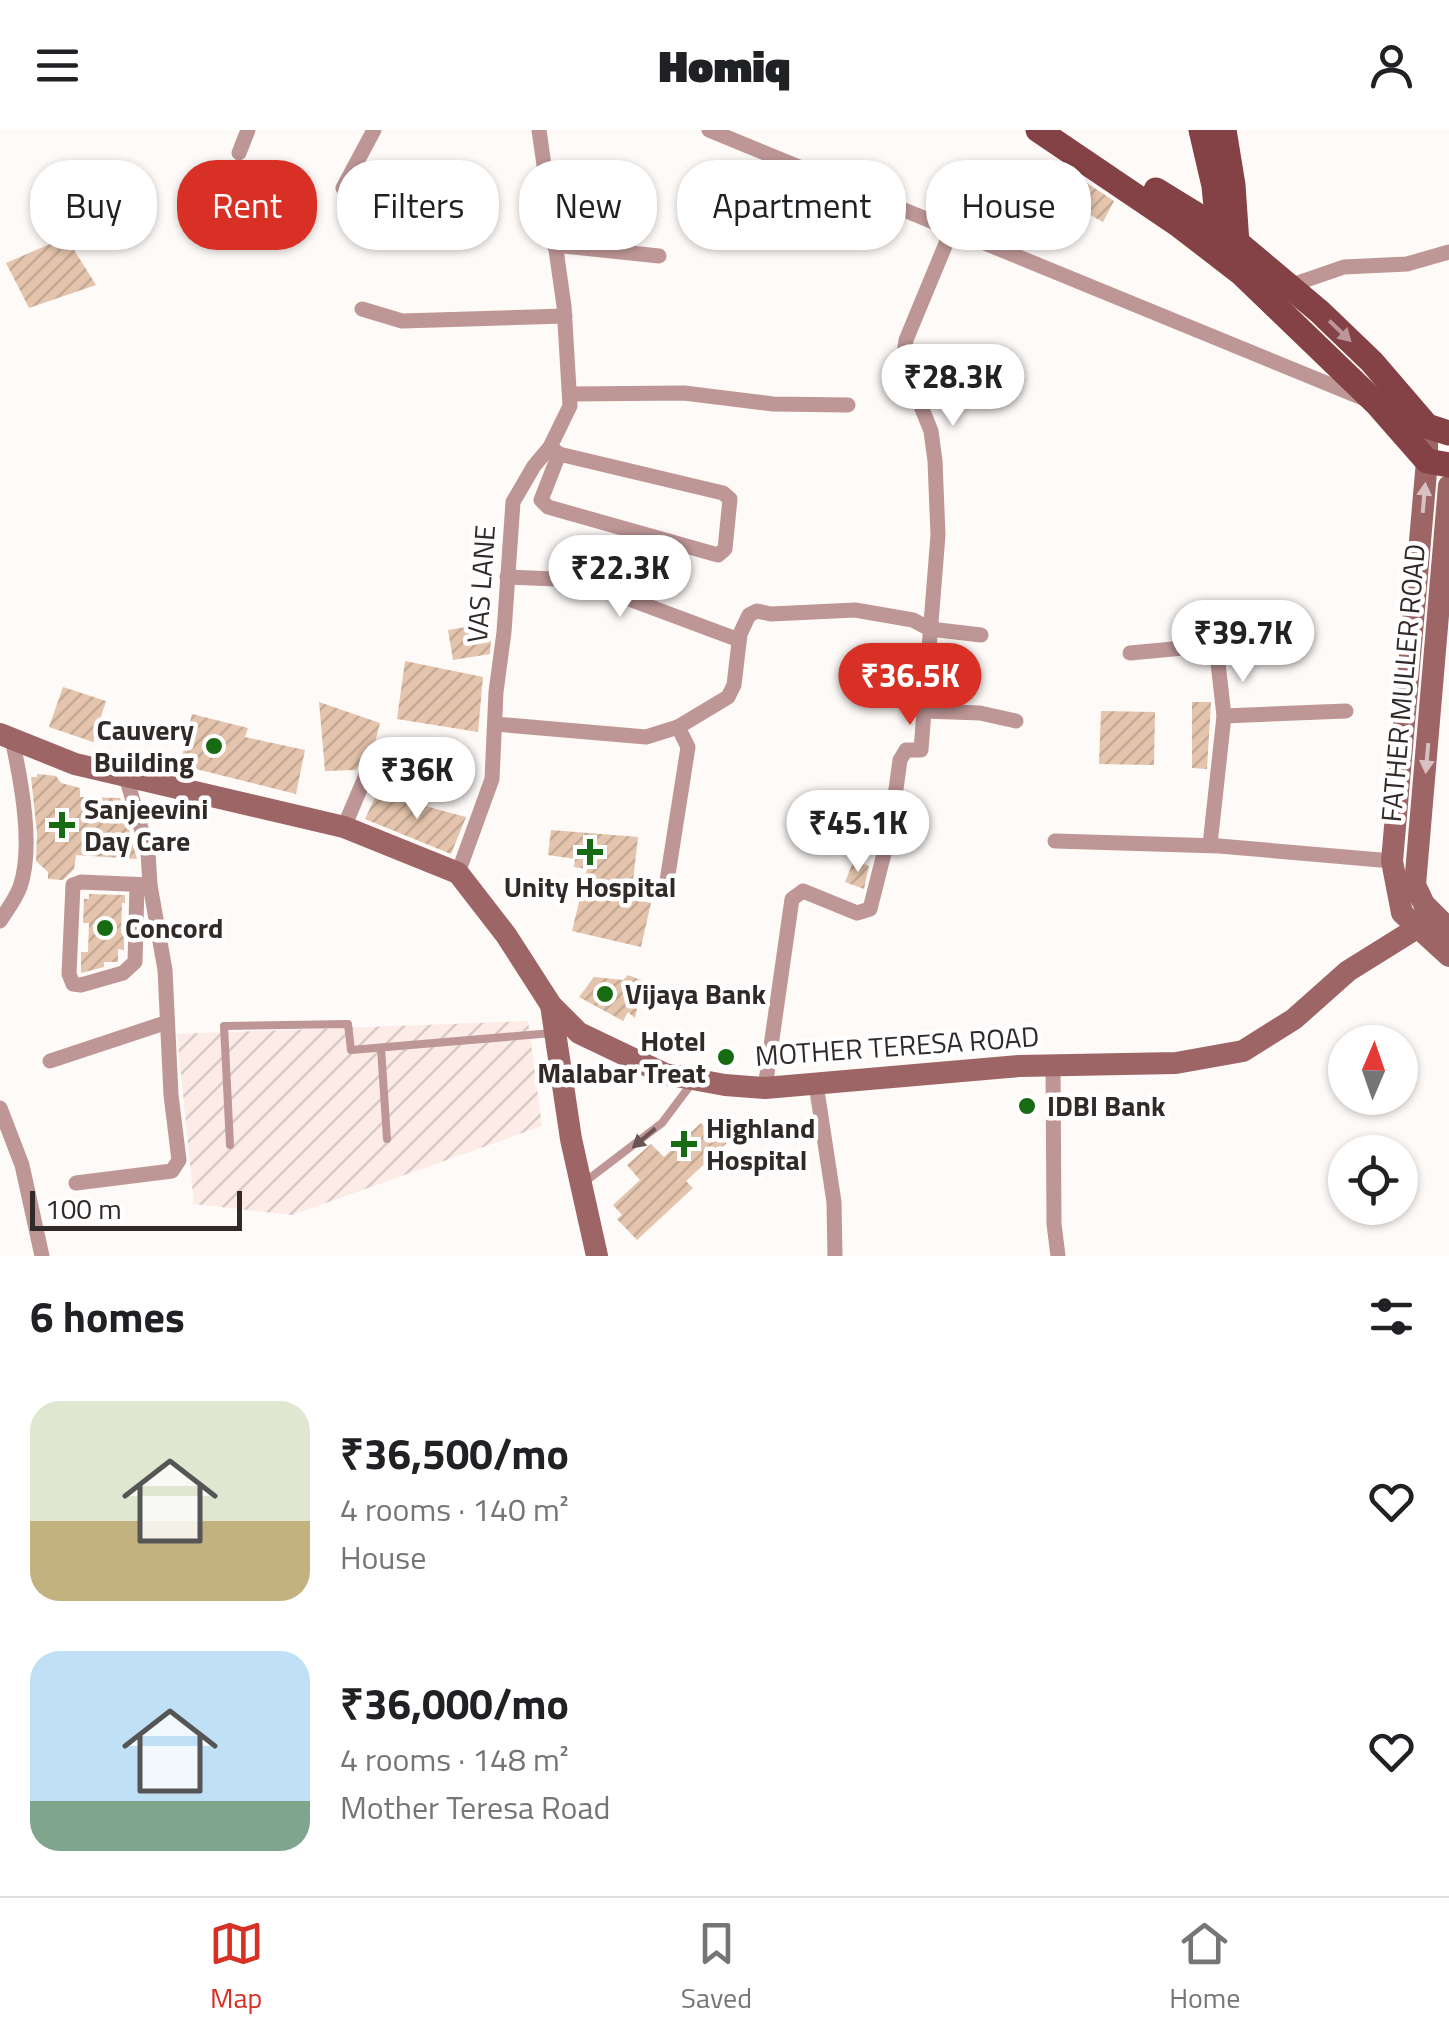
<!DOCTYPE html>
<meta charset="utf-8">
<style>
:root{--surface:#fff;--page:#f6f6f6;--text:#202124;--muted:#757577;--line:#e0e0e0;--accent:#d93025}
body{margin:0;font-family:"Titillium Web",sans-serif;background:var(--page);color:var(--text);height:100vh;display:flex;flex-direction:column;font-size:38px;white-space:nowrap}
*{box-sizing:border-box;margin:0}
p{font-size:32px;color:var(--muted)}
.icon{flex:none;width:55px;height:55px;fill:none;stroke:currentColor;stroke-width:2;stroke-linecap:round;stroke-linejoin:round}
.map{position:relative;height:1126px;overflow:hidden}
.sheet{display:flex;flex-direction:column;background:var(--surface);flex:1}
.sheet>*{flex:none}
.hud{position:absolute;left:30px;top:30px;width:1390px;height:90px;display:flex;gap:20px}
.needle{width:65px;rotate:2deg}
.tools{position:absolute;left:1328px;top:895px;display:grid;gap:20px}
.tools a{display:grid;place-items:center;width:90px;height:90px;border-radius:50%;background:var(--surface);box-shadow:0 2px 8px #0004;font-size:50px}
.scale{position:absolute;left:30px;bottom:25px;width:212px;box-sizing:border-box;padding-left:10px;border:5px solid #322a28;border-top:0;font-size:28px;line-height:35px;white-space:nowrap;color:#322a28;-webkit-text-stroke:8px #fff;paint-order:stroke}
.price{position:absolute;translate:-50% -85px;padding:0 22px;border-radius:35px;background:#fff;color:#222;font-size:32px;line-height:65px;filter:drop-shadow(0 2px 5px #0008)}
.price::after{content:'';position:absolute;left:50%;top:60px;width:30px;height:22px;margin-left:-15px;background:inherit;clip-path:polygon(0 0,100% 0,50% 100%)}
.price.active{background:var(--accent);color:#fff}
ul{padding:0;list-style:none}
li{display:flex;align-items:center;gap:30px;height:250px;padding:0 30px}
li span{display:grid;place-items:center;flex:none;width:280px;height:200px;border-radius:30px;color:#555}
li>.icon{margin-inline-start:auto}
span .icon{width:120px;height:120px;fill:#fffc;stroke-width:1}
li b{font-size:42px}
h2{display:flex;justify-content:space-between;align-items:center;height:120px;padding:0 30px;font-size:42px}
.tag{padding:0 35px;border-radius:40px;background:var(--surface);box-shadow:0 2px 8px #0004;font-size:35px;line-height:90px}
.tag.active{background:var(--accent);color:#fff}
header{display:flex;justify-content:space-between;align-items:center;height:130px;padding:0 30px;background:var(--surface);font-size:45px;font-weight:800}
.dock{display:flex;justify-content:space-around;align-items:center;height:140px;border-top:2px solid var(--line);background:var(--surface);font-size:28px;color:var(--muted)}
.dock a{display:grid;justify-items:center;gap:5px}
.dock .active{color:var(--accent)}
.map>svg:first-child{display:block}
.industrial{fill:url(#industrial-furrows)}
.building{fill:url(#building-hatch)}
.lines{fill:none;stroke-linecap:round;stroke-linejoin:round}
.lane{stroke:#be9696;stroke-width:8}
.street{stroke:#be9696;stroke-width:15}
.secondary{stroke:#9e6567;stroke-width:22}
.primary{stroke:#854246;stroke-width:25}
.oneway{fill:#bc9799}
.oneway2{fill:#d8c1c2}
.oneway3{fill:#6a5554}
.poi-dot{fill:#176b12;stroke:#fff;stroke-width:4}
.labels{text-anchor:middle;stroke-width:9;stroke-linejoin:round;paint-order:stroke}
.street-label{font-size:28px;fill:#322a28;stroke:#fff}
.poi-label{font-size:28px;font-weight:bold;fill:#322a28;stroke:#fff;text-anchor:start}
</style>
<header><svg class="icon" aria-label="menu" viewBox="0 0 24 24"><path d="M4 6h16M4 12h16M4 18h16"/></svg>Homiq<svg class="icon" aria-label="person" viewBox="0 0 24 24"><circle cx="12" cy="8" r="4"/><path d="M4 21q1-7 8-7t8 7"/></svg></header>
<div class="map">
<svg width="1449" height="1126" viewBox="0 0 1449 1126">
<defs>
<pattern id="industrial-furrows" width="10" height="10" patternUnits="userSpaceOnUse" patternTransform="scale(2.5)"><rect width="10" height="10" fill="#fcebe6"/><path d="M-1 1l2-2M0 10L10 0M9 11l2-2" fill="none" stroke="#d8cac5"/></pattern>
<pattern id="building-hatch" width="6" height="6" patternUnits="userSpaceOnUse" patternTransform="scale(2.5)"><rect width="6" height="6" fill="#e4c4ac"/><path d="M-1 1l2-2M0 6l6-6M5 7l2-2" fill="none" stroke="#c4a994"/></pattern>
</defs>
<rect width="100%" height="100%" fill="#fefaf8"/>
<path class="industrial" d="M528,891L542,996L292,1085L194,1074L177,904Z"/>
<g class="building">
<path d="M1081,49L1114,71L1103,92L1083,81L1078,91L1061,81Z"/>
<path d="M66,107L96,155L29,178L6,133Z"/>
<path d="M492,493L490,524L453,530L448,500Z"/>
<path d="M405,531L483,547L478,602L397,589Z"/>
<path d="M63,557L106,571L93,612L49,597Z"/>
<path d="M319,572L380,593L373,620L365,623L356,640L325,641Z"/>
<path d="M1192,572H1211L1207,639L1192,638Z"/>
<path d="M1101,581L1155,582L1154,635L1099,634Z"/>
<path d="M192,584L248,598L245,607L305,620L296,664L180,635Z"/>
<path d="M37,644L56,646L61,653L80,658V667L120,668L137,729L76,725L74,739L63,750L48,749V742L36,731L37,703L31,647H37Z"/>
<path d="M377,663L466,687L451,724L365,689Z"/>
<path d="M551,700L638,707L631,769L651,773L641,817L572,801L587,739L574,737L575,729L548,725Z"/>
<path d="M854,730L869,736L864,759L845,752Z"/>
<path d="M89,764L125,765V773H122L121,803L124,804V820L118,819V832H104V837L81,843V822H88L89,793H83L84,769H89Z"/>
<path d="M628,845L643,851L635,888L628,882L623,891L579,867L594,847L623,850Z"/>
<path d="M701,993L710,1003L714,999L727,1013L686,1051L693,1058L637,1110L617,1089L622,1085L613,1075L640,1050L627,1035L651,1014L664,1027Z"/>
</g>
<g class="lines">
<g class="lane">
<path d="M381,918L387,1009"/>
<path d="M230,1015L224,896L348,894L351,920L553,903"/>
<path d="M586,1051L662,993L692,953"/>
</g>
<g class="street">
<path d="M709,0L1365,269"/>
<path d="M239,23L248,0"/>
<path d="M343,58L374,0"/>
<path d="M952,99L906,210L903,232L931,301L935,331L938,405L924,581L980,583L1016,591"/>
<path d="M554,115L659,126"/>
<path d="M1283,158L1344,137L1407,134L1449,122"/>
<path d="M362,179L402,191L565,186"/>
<path d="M571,264L684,263L773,274L848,275"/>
<path d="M550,317L559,324L723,363L730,369L725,419L718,425L548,377L541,370L559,324"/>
<path d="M507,447L578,450L739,510"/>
<path d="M1130,523L1216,515L1224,586L1210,715"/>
<path d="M1224,586L1346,581"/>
<path d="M495,594L646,607L678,597L728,567L734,555L740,504L749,485L757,481L771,484L855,480L913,490L930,499L981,505"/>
<path d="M344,697L372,631"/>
<path d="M1055,711L1219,716L1392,731"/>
<path d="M458,743L492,649L496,562L504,502L513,372L534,336L550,317L570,276L564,176L539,0"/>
<path d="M667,751L688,617L678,597"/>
<path d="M137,755L135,832L123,843L81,855L73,854L69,844L73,755L81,752L150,755"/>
<path d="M0,791C7,780 15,770 20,757C34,717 21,650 12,609"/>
<path d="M50,931L165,893"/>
<path d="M1053,936L1054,1094L1058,1126"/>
<path d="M816,954L834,1072L835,1126"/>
<path d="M765,958L792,769L803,761L857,783L870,779L891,696L900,630L906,620H921L924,581"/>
<path d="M0,978L22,1035L42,1126"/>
<path d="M76,1053L172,1041L179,1030L171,965L165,840L150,755L148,722L126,647"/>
</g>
<g class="secondary">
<path d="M1427,296V331L1392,731L1402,783L1449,826"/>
<path d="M1449,356L1415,755L1424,774L1449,799"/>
<path d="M0,604L75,634L344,697L458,743L506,805L551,875L579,903L665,944L725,955L765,958L1019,936L1176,933L1243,921L1294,889L1348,841L1417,798L1449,800"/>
<path d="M551,875L571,1009L597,1126"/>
</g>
<g class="primary">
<path d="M1038,0L1180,96L1241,143L1377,274L1427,331L1449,335"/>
<path d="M1201,0L1214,56L1218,98L1211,107"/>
<path d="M1224,0L1233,55L1237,113L1232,117"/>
<path d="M1156,60L1226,103L1320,182L1372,232L1427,296L1449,303"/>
</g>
</g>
<defs><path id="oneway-solid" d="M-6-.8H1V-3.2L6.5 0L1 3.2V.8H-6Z" transform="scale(2.5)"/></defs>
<use class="oneway" href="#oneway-solid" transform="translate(1340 201) rotate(44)"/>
<g class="oneway2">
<use href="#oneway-solid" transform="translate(1424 368) rotate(-85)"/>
<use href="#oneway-solid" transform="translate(1427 628) rotate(95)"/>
</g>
<use class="oneway3" href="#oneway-solid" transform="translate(644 1008) rotate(140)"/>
<g class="poi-dot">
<circle cx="214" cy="616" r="10"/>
<path d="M57 680h10v10h10v10h-10v10h-10v-10h-10v-10h10z"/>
<path d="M585 707h10v10h10v10h-10v10h-10v-10h-10v-10h10z"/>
<circle cx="105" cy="798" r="10"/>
<circle cx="605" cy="864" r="10"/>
<circle cx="726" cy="927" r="10"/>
<circle cx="1027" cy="976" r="10"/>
<path d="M679 999h10v10h10v10h-10v10h-10v-10h-10v-10h10z"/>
</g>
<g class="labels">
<g class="street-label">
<text transform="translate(481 454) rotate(-86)" y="10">VAS LANE</text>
<text transform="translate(1403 553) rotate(-85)" y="10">FATHER MULLER ROAD</text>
<text transform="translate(897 916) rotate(-4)" y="10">MOTHER TERESA ROAD</text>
</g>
<g class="poi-label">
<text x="194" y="610" text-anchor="end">Cauvery<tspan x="194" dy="32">Building</tspan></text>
<text x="84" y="689">Sanjeevini<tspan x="84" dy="32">Day Care</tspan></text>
<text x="590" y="767" text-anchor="middle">Unity Hospital</text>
<text x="125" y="808">Concord</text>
<text x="625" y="874">Vijaya Bank</text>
<text x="706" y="921" text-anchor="end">Hotel<tspan x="706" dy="32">Malabar Treat</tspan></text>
<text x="1047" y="986">IDBI Bank</text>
<text x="706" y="1008">Highland<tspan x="706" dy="32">Hospital</tspan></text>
</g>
</g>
</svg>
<div class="tools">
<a><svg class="needle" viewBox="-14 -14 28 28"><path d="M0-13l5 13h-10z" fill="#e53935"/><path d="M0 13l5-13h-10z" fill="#757577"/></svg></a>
<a><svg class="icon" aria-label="locate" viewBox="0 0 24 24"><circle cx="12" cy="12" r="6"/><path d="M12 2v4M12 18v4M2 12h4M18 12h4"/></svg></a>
</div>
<div class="scale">100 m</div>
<b class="price" style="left:953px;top:299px">₹28.3K</b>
<b class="price" style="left:620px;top:490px">₹22.3K</b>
<b class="price" style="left:1243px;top:555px">₹39.7K</b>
<b class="price active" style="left:910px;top:598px">₹36.5K</b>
<b class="price" style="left:417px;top:692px">₹36K</b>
<b class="price" style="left:858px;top:745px">₹45.1K</b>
<div class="hud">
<a class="tag">Buy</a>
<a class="tag active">Rent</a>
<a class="tag">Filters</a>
<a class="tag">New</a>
<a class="tag">Apartment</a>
<a class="tag">House</a>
</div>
</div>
<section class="sheet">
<h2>6 homes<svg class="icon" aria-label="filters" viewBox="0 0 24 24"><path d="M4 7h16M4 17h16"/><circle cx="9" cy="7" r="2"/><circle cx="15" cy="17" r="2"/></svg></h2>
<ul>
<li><span style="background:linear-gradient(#dfe7d0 60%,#c2b280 0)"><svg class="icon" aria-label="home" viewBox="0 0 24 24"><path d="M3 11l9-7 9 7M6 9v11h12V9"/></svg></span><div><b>₹36,500/mo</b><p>4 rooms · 140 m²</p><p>House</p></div><svg class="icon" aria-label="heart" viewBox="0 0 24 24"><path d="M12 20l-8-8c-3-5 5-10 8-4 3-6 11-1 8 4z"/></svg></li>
<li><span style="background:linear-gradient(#bfe0f5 75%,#7fa58c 0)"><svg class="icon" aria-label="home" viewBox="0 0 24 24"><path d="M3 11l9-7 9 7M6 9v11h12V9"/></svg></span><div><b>₹36,000/mo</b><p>4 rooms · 148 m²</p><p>Mother Teresa Road</p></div><svg class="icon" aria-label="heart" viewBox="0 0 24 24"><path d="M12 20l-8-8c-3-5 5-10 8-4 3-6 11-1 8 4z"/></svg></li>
</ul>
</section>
<nav class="dock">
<a class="active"><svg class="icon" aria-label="map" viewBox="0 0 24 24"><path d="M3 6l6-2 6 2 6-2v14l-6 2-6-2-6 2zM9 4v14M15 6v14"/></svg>Map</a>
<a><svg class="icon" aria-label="saved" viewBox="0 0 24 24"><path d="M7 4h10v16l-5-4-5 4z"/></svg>Saved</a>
<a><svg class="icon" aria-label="home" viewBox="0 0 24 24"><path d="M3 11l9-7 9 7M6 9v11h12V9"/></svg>Home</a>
</nav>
